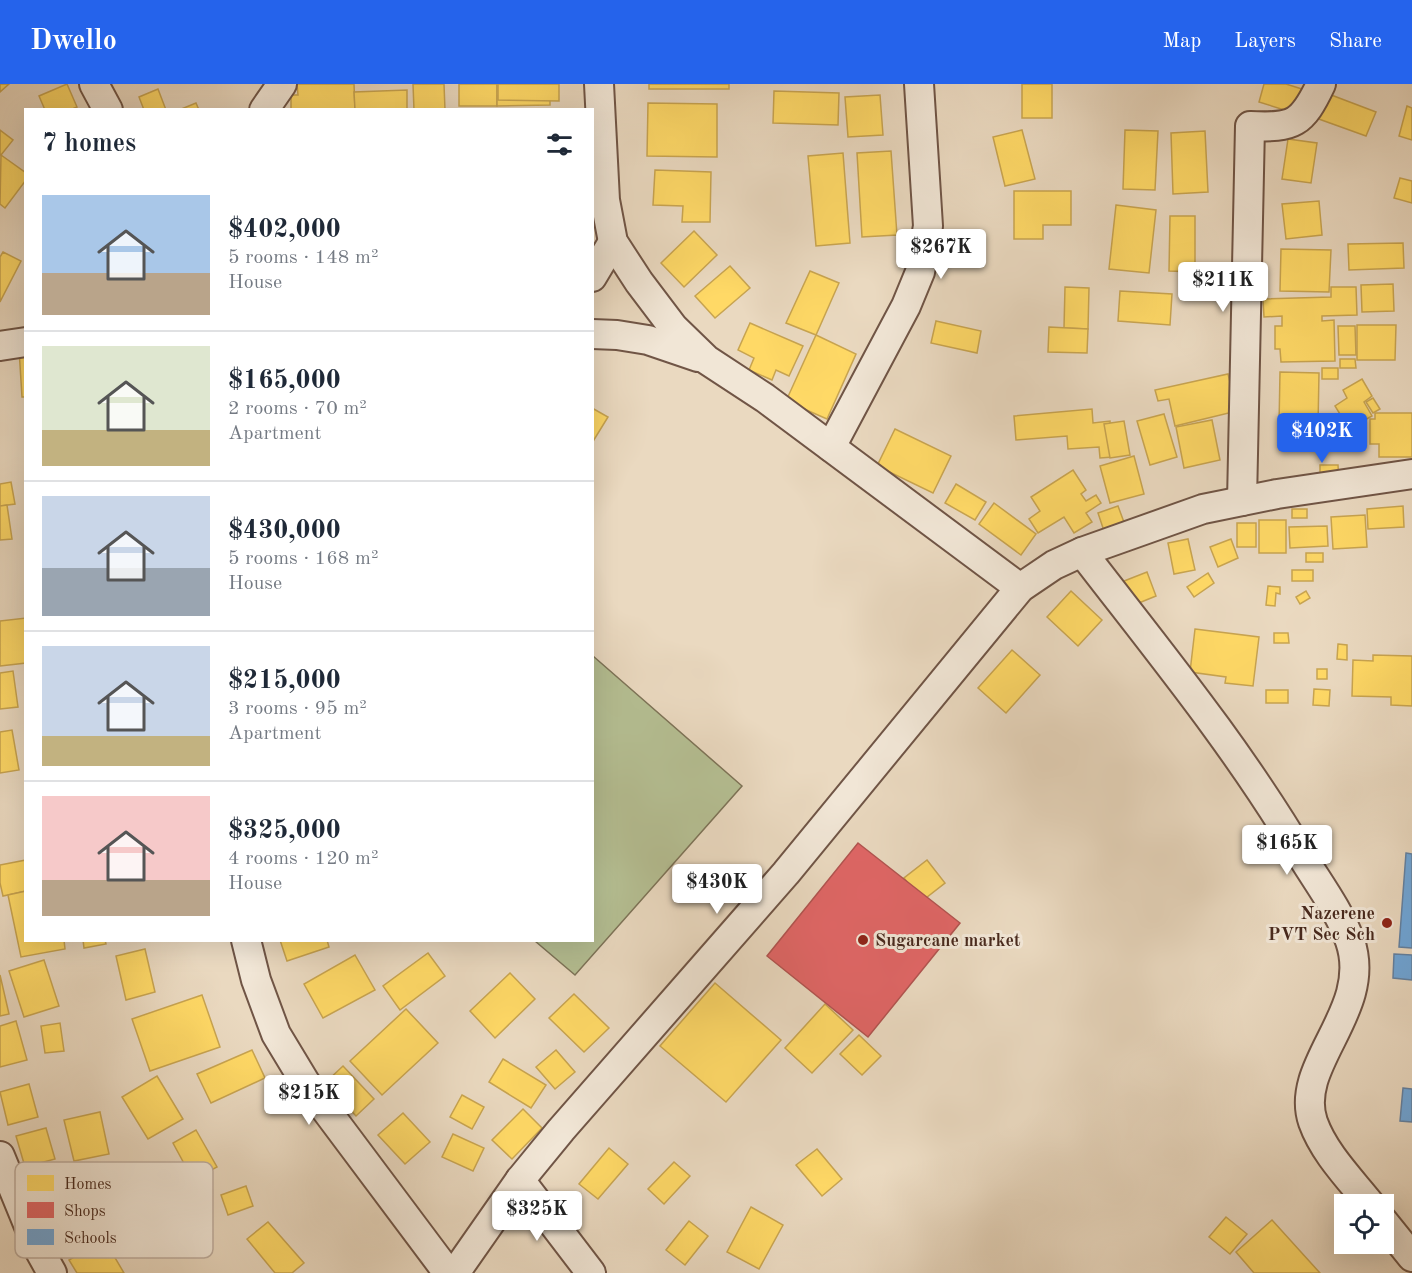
<!DOCTYPE html>
<meta charset="utf-8">
<style>
:root{--surface:#fff;--page:#f6f6f7;--text:#1f2937;--muted:#747a83;--line:#e0e1e3;--accent:#2563eb}
body{margin:0;font-family:"Old Standard TT",serif;background:var(--page);color:var(--text);height:100vh;display:flex;flex-direction:column;font-size:22px;white-space:nowrap}
*{box-sizing:border-box;margin:0}
p{font-size:20px;color:var(--muted)}
.icon{flex:none;width:33px;height:33px;fill:none;stroke:currentColor;stroke-width:2;stroke-linecap:round;stroke-linejoin:round}
.map{position:relative;flex:1;overflow:hidden}
.side{position:absolute;left:24px;top:24px;width:570px;height:834px;display:flex;flex-direction:column;background:var(--surface);border-radius:0px;box-shadow:0 6px 24px #0002}
.side>*{flex:none}
.fabs{position:absolute;left:1334px;top:1110px;display:grid;gap:12px}
.fabs a{display:grid;place-items:center;width:60px;height:60px;border-radius:0px;background:var(--surface);box-shadow:0 6px 24px #0002;font-size:30px}
.price{position:absolute;translate:-50% -51px;padding:0 14px;border-radius:6px;background:#fff;color:#222;font-size:20px;line-height:39px;filter:drop-shadow(0 2px 3px #0008)}
.price::after{content:'';position:absolute;left:50%;top:36px;width:18px;height:14px;margin-left:-9px;background:inherit;clip-path:polygon(0 0,100% 0,50% 100%)}
.price.current{background:var(--accent);color:#fff}
ul{padding:0;list-style:none}
li{display:flex;align-items:center;gap:18px;height:150px;padding:0 18px}
li+li{border-top:2px solid var(--line)}
li span{display:grid;place-items:center;flex:none;width:168px;height:120px;border-radius:0px;color:#555}
li>.icon{margin-inline-start:auto}
span .icon{width:72px;height:72px;fill:#fffc;stroke-width:1}
li b{font-size:26px}
h2{display:flex;justify-content:space-between;align-items:center;height:72px;padding:0 18px;font-size:26px}
header{display:flex;align-items:center;gap:36px;box-sizing:border-box;height:84px;padding:0 30px;background:var(--accent);color:#fff}
header strong{font-size:28px}
nav{display:flex;gap:33px;margin-inline-start:auto;font-size:21px}
.map>svg:first-child{display:block}
.green{fill:#b5bf93;stroke:#7e7458;stroke-width:1.5}
.homes{fill:#ffd966;stroke:#c8a450;stroke-width:1.5}
.shops{fill:#e06666;stroke:#b25450;stroke-width:1.5}
.schools{fill:#6fa8dc;stroke:#6382a3;stroke-width:1.5}
.lines{fill:none;stroke-linecap:round;stroke-linejoin:round}
.minor-casing{stroke:#705546;stroke-width:32}
.minor{stroke:#f1e6d6;stroke-width:28}
.poi-dot{fill:#8f2418;stroke:#f1e6d6;stroke-width:2}
.labels{text-anchor:middle;stroke-width:6;stroke-linejoin:round;paint-order:stroke}
.poi-label{font-size:18px;font-weight:bold;fill:#48291d;stroke:#f1e6d6;text-anchor:end}
.key{fill:#f1e6d6;stroke:#bead9e;stroke-width:1.5}
.key-label{font-size:16px;fill:#48291d}
</style>
<header>
<strong>Dwello</strong>
<nav><a>Map</a><a>Layers</a><a>Share</a></nav>
</header>
<div class="map">
<svg width="1412" height="1189" viewBox="0 0 1412 1189">
<rect width="100%" height="100%" fill="#ead9c0"/>
<filter id="stains"><feTurbulence type="fractalNoise" baseFrequency=".00333" numOctaves="4"/><feColorMatrix values="0 0 0 0 .2 0 0 0 0 .09 0 0 0 0 .02 0 0 0 .5 -.17"/></filter>
<radialGradient id="worn" r=".72"><stop offset=".6" stop-color="#630" stop-opacity="0"/><stop offset="1" stop-color="#630" stop-opacity=".3"/></radialGradient>
<path class="green" d="M593,572L742,702L575,891L535,857L592,856Z"/>
<g class="homes">
<path d="M0,0H9L0,8Z"/>
<path d="M67,0L77,23L70,26H45L39,12Z"/>
<path d="M297,0H354L355,26H291V11H298Z"/>
<path d="M413,0H444L445,26H414Z"/>
<rect x="459" y="0" width="38" height="22"/>
<path d="M497,0H550V21L497,22Z"/>
<path d="M498,0H559V17L498,16Z"/>
<rect x="649" y="0" width="80" height="5"/>
<rect x="1022" y="0" width="30" height="34"/>
<path d="M1264,0H1286L1302,5L1294,29L1259,18Z"/>
<path d="M158,5L166,26H144L139,13Z"/>
<path d="M407,6V26H355L354,8Z"/>
<path d="M774,7L839,9L838,41L773,39Z"/>
<path d="M1326,9L1376,28L1366,52L1316,34Z"/>
<path d="M880,11L883,51L848,53L845,13Z"/>
<path d="M196,19L199,26H179Z"/>
<path d="M648,19L717,20V73L647,72Z"/>
<path d="M1407,22L1412,24V56L1399,52Z"/>
<path d="M0,46L13,56L1,71H0Z"/>
<path d="M1022,46L1035,95L1005,102L993,53Z"/>
<path d="M1125,46L1158,47L1155,106L1123,105Z"/>
<path d="M1205,47L1208,108L1173,110L1171,49Z"/>
<path d="M1288,55L1317,59L1311,99L1282,95Z"/>
<path d="M891,67L897,151L862,153L857,69Z"/>
<path d="M843,69L850,159L816,162L808,72Z"/>
<path d="M1,71L26,89V96L5,124L0,120Z"/>
<path d="M655,86L711,88L710,138H682L683,122L653,121Z"/>
<path d="M1400,94L1412,97V119L1394,114Z"/>
<path d="M1014,107H1071V141H1043V155H1014Z"/>
<path d="M1319,117L1322,151L1286,155L1282,120Z"/>
<path d="M1116,121L1156,126L1149,189L1109,185Z"/>
<path d="M1170,132H1195V188L1169,187Z"/>
<path d="M694,147L717,171L684,203L661,179Z"/>
<path d="M1403,159L1404,184L1349,186L1348,160Z"/>
<path d="M1281,165L1331,166L1329,208L1280,207Z"/>
<path d="M3,168L21,177L0,218V173Z"/>
<path d="M730,182L750,204L715,234L695,212Z"/>
<path d="M810,187L839,199L816,251L786,239Z"/>
<path d="M1393,200L1394,227L1362,228L1361,201Z"/>
<path d="M1065,203L1089,204L1088,245L1064,244Z"/>
<path d="M1331,203H1356L1357,231L1322,232V237L1334,236L1335,277L1281,278L1280,265H1275V242H1282V232L1264,233L1263,215L1331,213Z"/>
<path d="M1120,207L1172,210L1170,241L1118,237Z"/>
<path d="M936,237L981,247L977,269L931,259Z"/>
<path d="M750,239L803,262L789,292L776,286L772,296L749,286L754,274L738,266Z"/>
<path d="M1357,241H1396L1395,276H1357Z"/>
<path d="M1338,242H1355L1356,271H1339Z"/>
<path d="M1049,243L1088,245L1087,269L1048,268Z"/>
<path d="M816,251L856,270L827,335L786,317Z"/>
<path d="M26,264V313H22L19,265Z"/>
<path d="M1340,275H1355L1356,284H1340Z"/>
<rect x="1322" y="284" width="16" height="11"/>
<path d="M1280,288L1319,289L1318,342L1279,341Z"/>
<path d="M1228,290L1237,327L1175,342L1169,315L1158,317L1155,306Z"/>
<path d="M1362,295L1372,312L1364,318L1372,332L1349,345L1335,322L1347,314L1343,306Z"/>
<path d="M1373,314L1380,325L1373,329L1366,318Z"/>
<path d="M592,324L608,333L592,359Z"/>
<path d="M1092,325L1093,339L1110,337L1113,373L1100,374L1099,363L1068,365L1067,352L1016,356L1014,332Z"/>
<path d="M1375,329H1412V373H1379V360H1370V335H1375Z"/>
<path d="M1164,330L1177,373L1150,381L1137,337Z"/>
<path d="M1212,336L1220,376L1184,384L1176,343Z"/>
<path d="M1124,337L1130,371L1110,374L1104,340Z"/>
<path d="M895,345L951,372L933,409L877,382Z"/>
<path d="M1134,372L1144,410L1110,419L1100,382Z"/>
<path d="M1320,381H1338L1339,400H1320Z"/>
<path d="M1073,386L1086,406L1081,410L1086,417L1096,411L1101,419L1086,429L1092,438L1074,449L1064,433L1038,449L1029,435L1040,427L1031,413Z"/>
<path d="M11,398L15,420L0,422V400Z"/>
<path d="M956,400L986,418L975,436L945,419Z"/>
<path d="M994,419L1036,450L1021,471L979,440Z"/>
<path d="M7,421L12,455L0,456V422Z"/>
<path d="M1118,422L1128,449L1107,456L1098,429Z"/>
<path d="M1403,422L1404,443L1368,445L1367,425Z"/>
<rect x="1292" y="425" width="15" height="9"/>
<path d="M1365,431L1367,463L1333,465L1331,433Z"/>
<rect x="1259" y="436" width="27" height="33"/>
<rect x="1237" y="439" width="19" height="24"/>
<path d="M1327,442L1328,462L1290,464L1289,443Z"/>
<path d="M1188,455L1195,486L1174,490L1168,459Z"/>
<path d="M1231,455L1238,474L1218,483L1210,463Z"/>
<rect x="1306" y="469" width="17" height="9"/>
<rect x="1292" y="486" width="21" height="11"/>
<path d="M1147,488L1156,512L1129,523L1119,499Z"/>
<path d="M1208,489L1214,499L1194,513L1187,503Z"/>
<path d="M1268,502L1280,503V510L1276,509L1275,522L1266,521Z"/>
<path d="M1071,507L1102,536L1078,562L1047,533Z"/>
<path d="M1306,507L1310,514L1300,520L1296,513Z"/>
<path d="M26,534V579L0,582V537Z"/>
<path d="M1195,545L1259,553L1253,602L1225,599L1226,593L1190,588Z"/>
<path d="M1274,549H1288L1289,559H1274Z"/>
<path d="M1338,560L1347,561V576L1337,575Z"/>
<path d="M1012,566L1040,591L1006,629L978,604Z"/>
<path d="M1373,571L1412,572V622L1391,621V613L1352,612L1353,576L1373,577Z"/>
<rect x="1317" y="585" width="10" height="10"/>
<path d="M13,587L18,623L0,625V589Z"/>
<path d="M1314,605L1330,606L1329,622L1313,621Z"/>
<rect x="1266" y="606" width="22" height="13"/>
<path d="M12,646L19,686L0,689V648Z"/>
<path d="M26,776V807L3,812L0,799V781Z"/>
<path d="M927,776L945,799L922,817L904,794Z"/>
<path d="M26,807V856H64L65,865L21,873L8,811Z"/>
<path d="M83,856H105L106,860L84,864Z"/>
<path d="M280,856H327L329,863L287,877Z"/>
<path d="M145,865L155,908L126,916L116,872Z"/>
<path d="M428,869L445,892L400,926L383,902Z"/>
<path d="M355,871L375,906L323,934L304,900Z"/>
<path d="M44,876L59,922L24,933L9,887Z"/>
<path d="M510,889L535,915L495,954L470,927Z"/>
<path d="M0,891L9,930L0,932Z"/>
<path d="M715,899L781,956L726,1018L660,962Z"/>
<path d="M574,910L609,944L584,968L549,934Z"/>
<path d="M202,911L220,963L150,987L132,935Z"/>
<path d="M825,920L853,946L812,989L785,964Z"/>
<path d="M406,925L438,959L382,1011L350,977Z"/>
<path d="M16,937L27,976L0,983V942Z"/>
<path d="M60,939L64,967L45,969L41,942Z"/>
<path d="M859,951L881,972L862,991L840,970Z"/>
<path d="M252,966L265,994L211,1019L197,990Z"/>
<path d="M556,966L575,988L555,1005L536,983Z"/>
<path d="M503,975L546,1001L531,1024L489,998Z"/>
<path d="M343,982L374,1015L356,1032L325,999Z"/>
<path d="M157,992L183,1035L148,1055L122,1013Z"/>
<path d="M29,1000L38,1033L8,1041L0,1008Z"/>
<path d="M462,1011L484,1023L472,1045L450,1033Z"/>
<path d="M523,1025L542,1044L512,1075L492,1056Z"/>
<path d="M100,1028L109,1070L74,1077L64,1036Z"/>
<path d="M403,1029L430,1058L405,1080L378,1051Z"/>
<path d="M46,1044L55,1075L25,1083L16,1052Z"/>
<path d="M196,1046L217,1083L193,1096L173,1059Z"/>
<path d="M453,1050L484,1064L473,1087L442,1073Z"/>
<path d="M609,1064L628,1080L598,1115L579,1100Z"/>
<path d="M817,1065L842,1095L822,1112L796,1081Z"/>
<path d="M674,1078L690,1092L664,1120L648,1105Z"/>
<path d="M246,1102L253,1122L228,1131L221,1111Z"/>
<path d="M751,1123L783,1141L759,1185L727,1168Z"/>
<path d="M1226,1133L1247,1150L1230,1170L1209,1153Z"/>
<path d="M1272,1136L1320,1189H1254L1236,1168Z"/>
<path d="M689,1137L708,1152L685,1181L666,1166Z"/>
<path d="M268,1138L304,1179L292,1189H275L247,1155Z"/>
<path d="M104,1155L124,1189H77L69,1176Z"/>
</g>
<path class="shops" d="M858,759L960,839L868,953L767,872Z"/>
<g class="schools">
<path d="M1406,769L1412,770V864L1399,863Z"/>
<path d="M1394,870L1412,871V896L1393,894Z"/>
<path d="M1403,1004L1412,1005V1038L1400,1037Z"/>
</g>
<g class="lines">
<defs>
<g id="minor">
<path d="M94,0L108,26"/>
<path d="M599,0L605,116L613,158L639,198L673,243L707,276L765,314L1020,504"/>
<path d="M264,26L282,0"/>
<path d="M592,193L613,158"/>
<path d="M592,250L617,251L648,256L698,273"/>
<path d="M0,262L26,258"/>
<path d="M831,363L906,222L920,188L928,142L919,0"/>
<path d="M1242,417L1250,42C1294,44 1302,40 1321,0"/>
<path d="M1082,468C1159,568 1239,665 1303,774C1319,800 1340,828 1350,857C1374,927 1293,980 1313,1038C1324,1069 1350,1095 1370,1120"/>
<path d="M246,856L256,896L276,950L305,998L448,1189"/>
<path d="M0,1072L37,1162L52,1189"/>
<path d="M520,1096L591,1189"/>
<path d="M1383,1137L1412,1173"/>
<path d="M455,1189L520,1096L561,1046L786,789L1020,504L1054,481L1082,468L1203,425L1277,410L1412,390"/>
</g>
</defs>
<use href="#minor" class="minor-casing"/>
<use href="#minor" class="minor"/>
</g>
<g class="poi-dot">
<circle cx="1387" cy="839" r="6"/>
<circle cx="863" cy="856" r="6"/>
</g>
<g class="labels">
<g class="poi-label">
<text x="1375" y="835">Nazerene<tspan x="1375" dy="21">PVT Sec Sch</tspan></text>
<text x="875" y="862" text-anchor="start">Sugarcane market</text>
</g>
</g>
<rect x="15" y="1078" width="198" height="96" rx="9" class="key"/>
<rect x="27" y="1091" width="27" height="16" fill="#ffd966"/>
<rect x="27" y="1118" width="27" height="16" fill="#e06666"/>
<rect x="27" y="1145" width="27" height="16" fill="#6fa8dc"/>
<g class="key-label">
<text x="64" y="1105">Homes</text>
<text x="64" y="1132">Shops</text>
<text x="64" y="1159">Schools</text>
</g>
<rect width="100%" height="100%" filter="url(#stains)"/>
<rect width="100%" height="100%" fill="url(#worn)"/>
</svg>
<div class="fabs">
<a><svg class="icon" aria-label="locate" viewBox="0 0 24 24"><circle cx="12" cy="12" r="6"/><path d="M12 2v4M12 18v4M2 12h4M18 12h4"/></svg></a>
</div>
<b class="price" style="left:941px;top:196px">$267K</b>
<b class="price" style="left:1223px;top:229px">$211K</b>
<b class="price current" style="left:1322px;top:380px">$402K</b>
<b class="price" style="left:1287px;top:792px">$165K</b>
<b class="price" style="left:717px;top:831px">$430K</b>
<b class="price" style="left:309px;top:1042px">$215K</b>
<b class="price" style="left:537px;top:1158px">$325K</b>
<section class="side">
<h2>7 homes<svg class="icon" aria-label="filters" viewBox="0 0 24 24"><path d="M4 7h16M4 17h16"/><circle cx="9" cy="7" r="2"/><circle cx="15" cy="17" r="2"/></svg></h2>
<ul>
<li><span style="background:linear-gradient(#a9c7e8 65%,#b9a48a 0)"><svg class="icon" aria-label="home" viewBox="0 0 24 24"><path d="M3 11l9-7 9 7M6 9v11h12V9"/></svg></span><div><b>$402,000</b><p>5 rooms · 148 m²</p><p>House</p></div></li>
<li><span style="background:linear-gradient(#dfe7d0 70%,#c2b280 0)"><svg class="icon" aria-label="home" viewBox="0 0 24 24"><path d="M3 11l9-7 9 7M6 9v11h12V9"/></svg></span><div><b>$165,000</b><p>2 rooms · 70 m²</p><p>Apartment</p></div></li>
<li><span style="background:linear-gradient(#c9d6e8 60%,#9aa5b1 0)"><svg class="icon" aria-label="home" viewBox="0 0 24 24"><path d="M3 11l9-7 9 7M6 9v11h12V9"/></svg></span><div><b>$430,000</b><p>5 rooms · 168 m²</p><p>House</p></div></li>
<li><span style="background:linear-gradient(#c9d6e8 75%,#c2b280 0)"><svg class="icon" aria-label="home" viewBox="0 0 24 24"><path d="M3 11l9-7 9 7M6 9v11h12V9"/></svg></span><div><b>$215,000</b><p>3 rooms · 95 m²</p><p>Apartment</p></div></li>
<li><span style="background:linear-gradient(#f6c9c9 70%,#b9a48a 0)"><svg class="icon" aria-label="home" viewBox="0 0 24 24"><path d="M3 11l9-7 9 7M6 9v11h12V9"/></svg></span><div><b>$325,000</b><p>4 rooms · 120 m²</p><p>House</p></div></li>
</ul>
</section>
</div>
